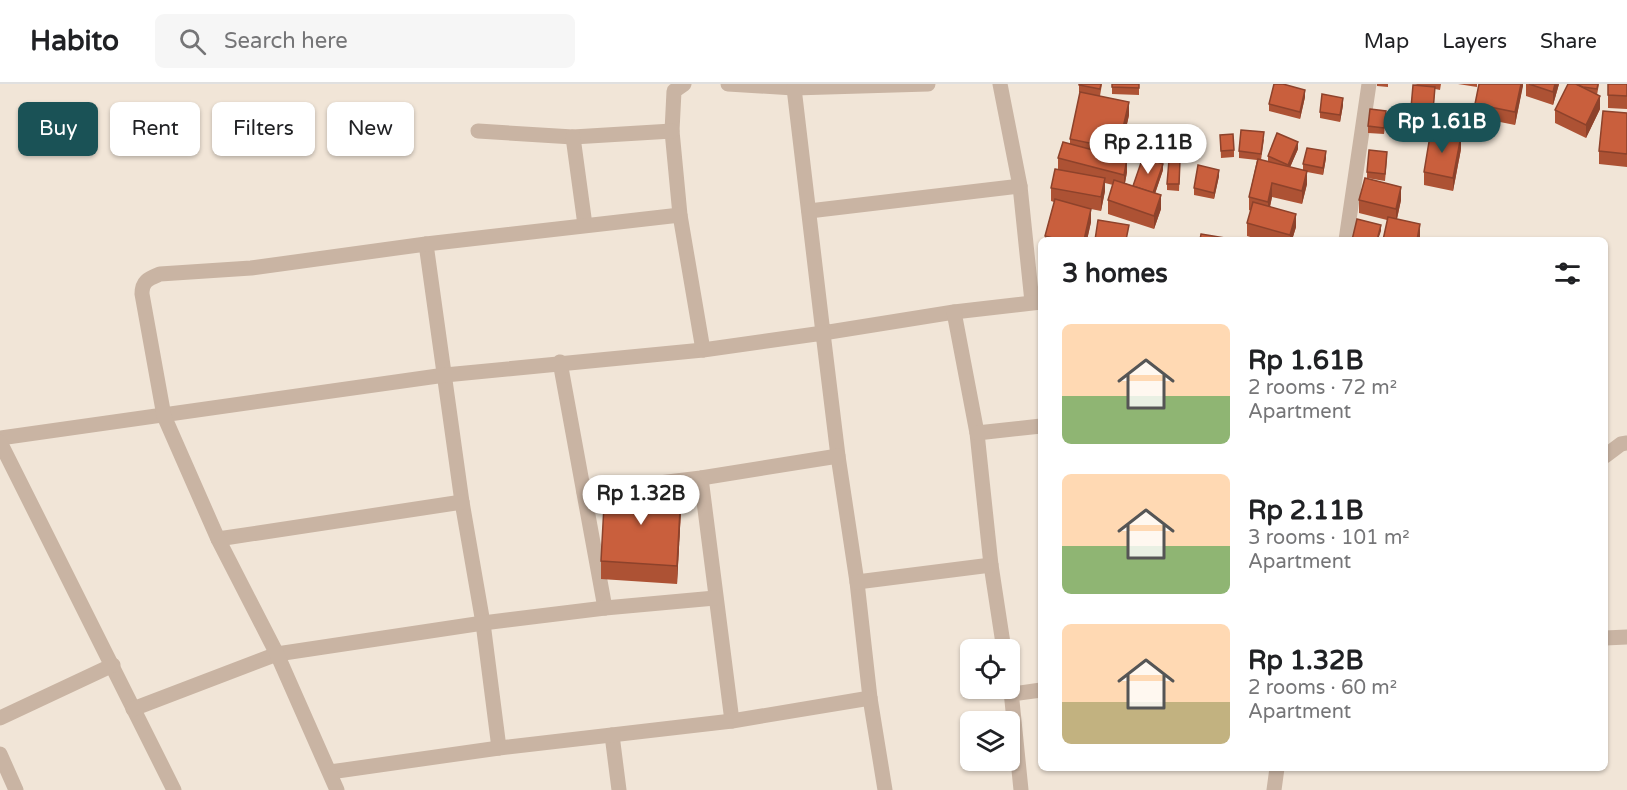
<!DOCTYPE html>
<meta charset="utf-8">
<style>
:root{--surface:#fff;--page:#f6f6f6;--text:#202124;--muted:#757577;--line:#e0e0e0;--accent:#1a5256}
body{margin:0;font-family:"Varela Round",sans-serif;background:var(--page);color:var(--text);height:100vh;display:flex;flex-direction:column;font-size:22px;white-space:nowrap}
*{box-sizing:border-box;margin:0}
p{font-size:20px;color:var(--muted)}
.icon{flex:none;width:33px;height:33px;fill:none;stroke:currentColor;stroke-width:2;stroke-linecap:round;stroke-linejoin:round}
.map{position:relative;flex:1;overflow:hidden}
.drawer{position:absolute;left:1038px;top:153px;width:570px;height:534px;display:flex;flex-direction:column;background:var(--surface);border-radius:9px;box-shadow:0 2px 4px #0004}
.drawer>*{flex:none}
.top-card{position:absolute;left:18px;top:18px;width:570px;height:54px;display:flex;gap:12px}
.buttons{position:absolute;left:960px;top:555px;display:grid;gap:12px}
.buttons a{display:grid;place-items:center;width:60px;height:60px;border-radius:9px;background:var(--surface);box-shadow:0 2px 4px #0004;font-size:30px}
.price{position:absolute;translate:-50% -51px;padding:0 14px;border-radius:21px;background:#fff;color:#222;font-size:20px;line-height:39px;filter:drop-shadow(0 2px 3px #0008)}
.price::after{content:'';position:absolute;left:50%;top:36px;width:18px;height:14px;margin-left:-9px;background:inherit;clip-path:polygon(0 0,100% 0,50% 100%)}
.price.on{background:var(--accent);color:#fff}
ul{padding:0;list-style:none}
li{display:flex;align-items:center;gap:18px;height:150px;padding:0 24px}
li span{display:grid;place-items:center;flex:none;width:168px;height:120px;border-radius:9px;color:#555}
li>.icon{margin-inline-start:auto}
span .icon{width:72px;height:72px;fill:#fffc;stroke-width:1}
li b{font-size:26px}
h2{display:flex;justify-content:space-between;align-items:center;height:72px;padding:0 24px;font-size:26px}
.pill{padding:0 21px;border-radius:9px;background:var(--surface);box-shadow:0 2px 4px #0004;font-size:21px;line-height:54px}
.pill.on{background:var(--accent);color:#fff}
header{display:flex;align-items:center;gap:36px;box-sizing:border-box;height:84px;padding:0 30px;background:var(--surface);border-bottom:2px solid var(--line)}
header strong{font-size:28px}
nav{display:flex;gap:33px;margin-inline-start:auto;font-size:21px}
.search{width:420px;height:54px;background:var(--page);display:flex;align-items:center;gap:15px;box-sizing:border-box;padding:0 21px;border-radius:9px;color:var(--muted);font-size:22px}
.map>svg:first-child{display:block}
.lines{fill:none;stroke-linecap:round;stroke-linejoin:round}
.minor{stroke:#c9b4a3;stroke-width:15}
.wall{fill:#ad5234}
.shaded-wall{fill:#8d422b}
.building{fill:#c95f3d;stroke:#8d422b;stroke-width:1.5}
</style>
<header>
<strong>Habito</strong>
<div class="search"><svg class="icon" aria-label="search" viewBox="0 0 24 24"><circle cx="10" cy="10" r="6"/><path d="M15 15l6 6"/></svg>Search here</div>
<nav><a>Map</a><a>Layers</a><a>Share</a></nav>
</header>
<div class="map">
<svg width="1627" height="706" viewBox="0 0 1627 706">
<rect width="100%" height="100%" fill="#f1e5d7"/>
<g class="lines">
<g class="minor">
<path d="M684,0L674,7L672,47L680,131L703,266"/>
<path d="M728,0L794,4L928,0"/>
<path d="M1000,0L1020,102L1032,218"/>
<path d="M794,4L823,249L954,228L1041,218"/>
<path d="M478,47L573,53L672,47"/>
<path d="M573,53L585,141"/>
<path d="M809,127L1020,102"/>
<path d="M1346,156L1369,0"/>
<path d="M426,160L462,418L483,539L499,664"/>
<path d="M954,228L977,349L991,481L1004,566"/>
<path d="M560,278L605,524"/>
<path d="M977,349L1041,342"/>
<path d="M0,354L445,291L703,266L823,249L838,372L857,498L870,614L885,706"/>
<path d="M0,358L174,706"/>
<path d="M1605,372L1621,360L1627,359"/>
<path d="M701,394L732,637"/>
<path d="M584,408L701,394L838,372"/>
<path d="M218,455L462,418"/>
<path d="M857,498L991,481"/>
<path d="M1605,554L1627,553"/>
<path d="M1010,597L1021,706"/>
<path d="M1012,610L1041,606"/>
<path d="M133,625L277,570L483,539L605,524L715,514"/>
<path d="M0,634L113,581"/>
<path d="M612,651L619,706"/>
<path d="M0,670L16,706"/>
<path d="M330,688L499,664L732,637L870,614"/>
<path d="M337,706L277,570L218,455L164,332L142,210C142,197 148,195 160,190L251,184L426,160L680,131"/>
<path d="M1274,706L1277,684"/>
</g>
</g>
<g class="wall">
<path d="M1079,0H1102L1100,12L1129,31L1120,73L1127,88L1125,99L1133,102L1163,86L1155,110L1161,125L1154,145L1108,130V116L1113,101L1105,99V107L1101,127L1091,125V138L1087,156H1045V152L1054,118L1051,117V104L1058,85V74L1070,60V55L1080,8H1079Z"/>
<path d="M1112,0H1139V11L1112,10Z"/>
<path d="M1377,0H1388V3L1377,2Z"/>
<path d="M1414,0H1441L1440,6L1435,5L1433,33L1411,31V24L1421,2Z"/>
<path d="M1458,0H1477V3Z"/>
<path d="M1523,0L1515,41L1475,33V20Z"/>
<path d="M1526,0H1559L1553,21L1526,12Z"/>
<path d="M1568,0H1599L1597,11L1600,25L1586,54L1555,39V26Z"/>
<path d="M1608,0H1627V25L1608,24Z"/>
<path d="M1305,13L1300,35L1269,27V20Z"/>
<path d="M1343,21L1340,38L1320,34V28Z"/>
<path d="M1627,29V83L1599,80V67Z"/>
<path d="M1386,33L1384,50L1368,49V42Z"/>
<path d="M1220,51L1234,66V73L1221,74Z"/>
<path d="M1264,55L1261,76L1268,78V72L1298,65L1290,83L1303,86V80L1326,74L1323,91L1307,88V100L1302,120L1272,113L1270,123L1296,143L1292,156H1260L1247,152V139L1251,127L1249,126V113L1257,76L1239,74V67Z"/>
<path d="M1461,65L1453,107L1424,101V88Z"/>
<path d="M1387,75L1385,97L1367,94V88Z"/>
<path d="M1180,84L1179,107L1167,106V100Z"/>
<path d="M1219,92L1214,115L1194,111V104Z"/>
<path d="M1359,116H1401L1397,135L1420,153L1387,136L1359,129Z"/>
<path d="M681,426L677,500L601,495V477Z"/>
</g>
<g class="shaded-wall">
<path d="M1521,0H1523V2L1515,41V28Z"/>
<path d="M1555,0H1559L1553,21V8Z"/>
<path d="M1305,6V13L1300,35V28Z"/>
<path d="M1600,12V25L1586,54V41Z"/>
<path d="M1343,14V21L1340,38V31Z"/>
<path d="M1129,18V31L1118,78V65Z"/>
<path d="M1461,52V65L1453,107V94Z"/>
<path d="M1298,58V65L1288,88V81Z"/>
<path d="M1326,67V74L1323,91V84Z"/>
<path d="M1127,75V88L1124,104V91Z"/>
<path d="M1163,80V86L1152,118V111Z"/>
<path d="M1219,86V92L1214,115V109Z"/>
<path d="M1307,87V100L1302,120V107Z"/>
<path d="M1105,94V107L1101,127V113Z"/>
<path d="M1272,99V113L1268,131V118Z"/>
<path d="M1401,103V116L1396,139V125Z"/>
<path d="M1161,111V125L1154,145V132Z"/>
<path d="M1091,125V138L1087,156H1084Z"/>
<path d="M1296,130V143L1292,156H1290V151Z"/>
<path d="M1420,140V156H1417Z"/>
<path d="M1381,141V147L1378,156H1377Z"/>
<path d="M681,407V426L677,500V482Z"/>
</g>
<g class="building">
<path d="M1079,0H1101L1100,5L1079,1Z"/>
<path d="M1112,0H1139V4L1112,3Z"/>
<path d="M1274,0H1283L1305,6L1300,28L1269,20Z"/>
<path d="M1479,0H1521L1515,28L1475,20Z"/>
<path d="M1529,0H1555L1553,8Z"/>
<path d="M1568,0H1576L1600,12L1586,41L1555,26Z"/>
<path d="M1576,0H1598L1597,5L1583,3Z"/>
<path d="M1608,0H1627V12L1608,11Z"/>
<path d="M1413,1L1435,3L1433,26L1411,24Z"/>
<path d="M1080,8L1129,18L1118,65L1070,55Z"/>
<path d="M1322,10L1343,14L1340,31L1320,28Z"/>
<path d="M1370,25L1386,27L1384,44L1368,42Z"/>
<path d="M1603,27L1627,29V70L1599,67Z"/>
<path d="M1241,46L1264,48L1261,70L1239,67Z"/>
<path d="M1431,46L1461,52L1453,94L1424,88Z"/>
<path d="M1277,49L1298,58L1288,81L1268,72Z"/>
<path d="M1233,50L1234,66L1221,67L1220,51Z"/>
<path d="M1063,58L1127,75L1124,91L1058,74Z"/>
<path d="M1307,64L1326,67L1323,84L1303,80Z"/>
<path d="M1369,66L1387,68L1385,90L1367,88Z"/>
<path d="M1143,73L1163,80L1153,109L1133,102Z"/>
<path d="M1258,75L1307,87L1302,107L1272,99L1268,118L1249,113Z"/>
<path d="M1169,76L1180,77L1179,100H1167Z"/>
<path d="M1198,81L1219,86L1214,109L1194,104Z"/>
<path d="M1055,85L1105,94L1101,113L1051,104Z"/>
<path d="M1365,94L1401,103L1396,125L1359,116Z"/>
<path d="M1114,96L1161,111L1154,132L1108,116Z"/>
<path d="M1055,115L1091,125L1084,156H1060L1045,152Z"/>
<path d="M1253,118L1296,130L1290,151L1247,139Z"/>
<path d="M1388,133L1420,140L1417,156H1383Z"/>
<path d="M1357,135L1381,141L1377,156H1352Z"/>
<path d="M1098,136L1129,141L1126,156H1095Z"/>
<path d="M1201,150L1237,156H1200Z"/>
<path d="M605,403L681,407L677,482L601,477Z"/>
</g>
</svg>
<div class="buttons">
<a><svg class="icon" aria-label="locate" viewBox="0 0 24 24"><circle cx="12" cy="12" r="6"/><path d="M12 2v4M12 18v4M2 12h4M18 12h4"/></svg></a>
<a><svg class="icon" aria-label="layers" viewBox="0 0 24 24"><path d="M12 4l9 5-9 5-9-5zM3 14l9 5 9-5"/></svg></a>
</div>
<b class="price on" style="left:1442px;top:70px">Rp 1.61B</b>
<b class="price" style="left:1148px;top:91px">Rp 2.11B</b>
<b class="price" style="left:641px;top:442px">Rp 1.32B</b>
<div class="top-card">
<a class="pill on">Buy</a>
<a class="pill">Rent</a>
<a class="pill">Filters</a>
<a class="pill">New</a>
</div>
<section class="drawer">
<h2>3 homes<svg class="icon" aria-label="filters" viewBox="0 0 24 24"><path d="M4 7h16M4 17h16"/><circle cx="9" cy="7" r="2"/><circle cx="15" cy="17" r="2"/></svg></h2>
<ul>
<li><span style="background:linear-gradient(#ffd9b3 60%,#8fb573 0)"><svg class="icon" aria-label="home" viewBox="0 0 24 24"><path d="M3 11l9-7 9 7M6 9v11h12V9"/></svg></span><div><b>Rp 1.61B</b><p>2 rooms · 72 m²</p><p>Apartment</p></div></li>
<li><span style="background:linear-gradient(#ffd9b3 60%,#8fb573 0)"><svg class="icon" aria-label="home" viewBox="0 0 24 24"><path d="M3 11l9-7 9 7M6 9v11h12V9"/></svg></span><div><b>Rp 2.11B</b><p>3 rooms · 101 m²</p><p>Apartment</p></div></li>
<li><span style="background:linear-gradient(#ffd9b3 65%,#c2b280 0)"><svg class="icon" aria-label="home" viewBox="0 0 24 24"><path d="M3 11l9-7 9 7M6 9v11h12V9"/></svg></span><div><b>Rp 1.32B</b><p>2 rooms · 60 m²</p><p>Apartment</p></div></li>
</ul>
</section>
</div>
